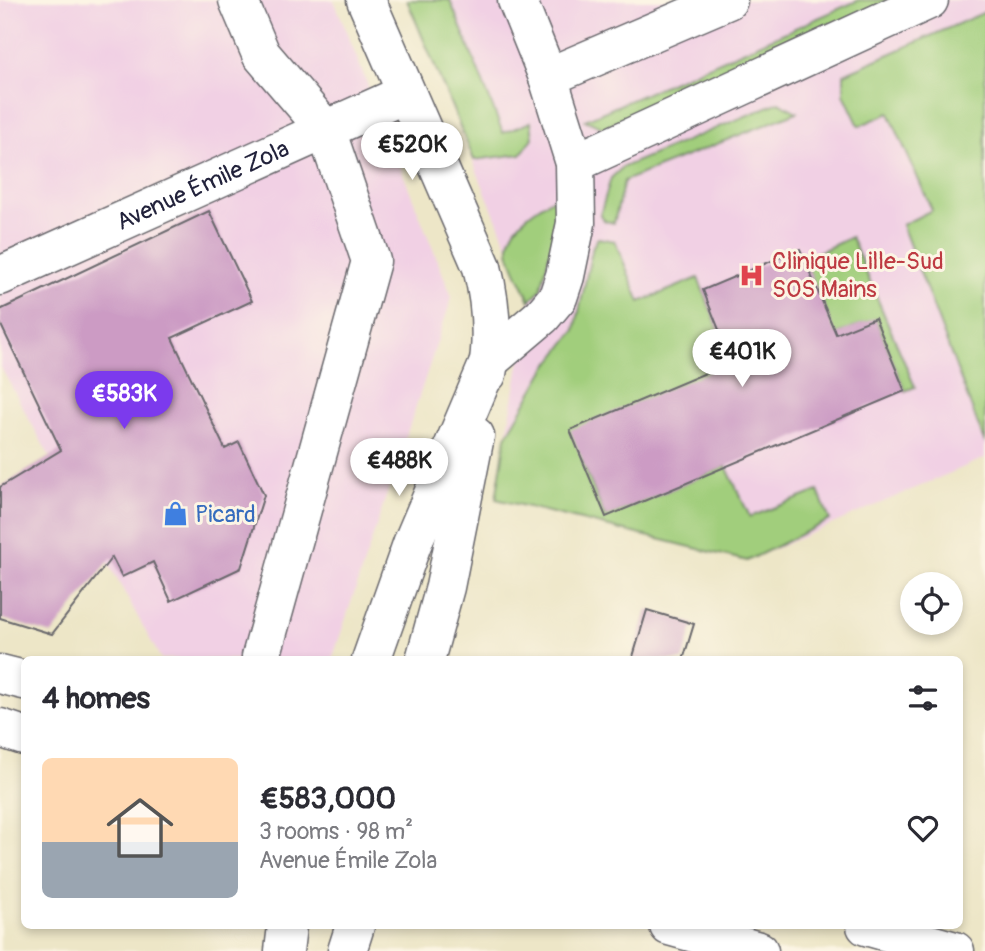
<!DOCTYPE html>
<meta charset="utf-8">
<style>
:root{--surface:#fff;--page:#f2f2f3;--text:#2b2b33;--muted:#7c7c81;--line:#e1e1e2;--accent:#7c3aed}
body{margin:0;font-family:Pangolin,sans-serif;background:var(--page);color:var(--text);height:100vh;display:flex;flex-direction:column;font-size:26px;white-space:nowrap}
*{box-sizing:border-box;margin:0}
p{font-size:23px;color:var(--muted)}
.icon{flex:none;width:38px;height:38px;fill:none;stroke:currentColor;stroke-width:2;stroke-linecap:round;stroke-linejoin:round}
.map{position:relative;flex:1;overflow:hidden}
.details{position:absolute;left:21px;top:656px;width:942px;height:273px;display:flex;flex-direction:column;background:var(--surface);border-radius:10px;box-shadow:0 4px 10px #0003}
.details>*{flex:none}
.buttons{position:absolute;left:900px;top:572px;display:grid;gap:14px}
.buttons a{display:grid;place-items:center;width:63px;height:63px;border-radius:50%;background:var(--surface);box-shadow:0 4px 10px #0003;font-size:35px}
.price{position:absolute;translate:-50% -60px;padding:0 16px;border-radius:24px;background:#fff;color:#222;font-size:23px;line-height:46px;filter:drop-shadow(0 2px 4px #0008)}
.price::after{content:'';position:absolute;left:50%;top:42px;width:21px;height:16px;margin-left:-10px;background:inherit;clip-path:polygon(0 0,100% 0,50% 100%)}
.price.active{background:var(--accent);color:#fff}
ul{padding:0;list-style:none}
li{display:flex;align-items:center;gap:21px;height:175px;padding:0 21px}
li+li{border-top:2px solid var(--line)}
li span{display:grid;place-items:center;flex:none;width:196px;height:140px;border-radius:10px;color:#555}
li>.icon{margin-inline-start:auto}
span .icon{width:84px;height:84px;fill:#fffc;stroke-width:1}
li b{font-size:30px}
h2{display:flex;justify-content:space-between;align-items:center;height:84px;padding:0 21px;font-size:30px}
.map>svg:first-child{display:block}
.built{fill:#f1d0e4}
.green{fill:#a1ce7b;stroke:#62785b;stroke-width:2}
.building{fill:#cc9bc4}
.lines{fill:none;stroke-linecap:round;stroke-linejoin:round}
.minor-casing{stroke:#69676c;stroke-width:41}
.major-casing{stroke:#69676c;stroke-width:41}
.minor{stroke:#fff;stroke-width:38}
.major{stroke:#fff;stroke-width:38}
.labels{text-anchor:middle;stroke-width:6;stroke-linejoin:round;paint-order:stroke}
.street-label{font-size:24px;fill:#22223b;stroke:#fcf5e5}
.health-label{font-size:24px;fill:#be3a42;stroke:#fcf5e5;text-anchor:start}
.shop-label{font-size:24px;fill:#366cbe;stroke:#fcf5e5;text-anchor:start}
</style>
<div class="map">
<svg width="985" height="951" viewBox="0 0 985 951">
<rect width="100%" height="100%" fill="#fcf5e5"/>
<filter id="ink" filterUnits="userSpaceOnUse"><feTurbulence type="fractalNoise" baseFrequency=".0143" numOctaves="2"/><feDisplacementMap in="SourceGraphic" scale="14" xChannelSelector="R" yChannelSelector="G"/><feConvolveMatrix kernelMatrix="1 2 1 2 8 2 1 2 1" color-interpolation-filters="sRGB"/></filter>
<filter id="wash" filterUnits="userSpaceOnUse"><feTurbulence type="fractalNoise" baseFrequency=".00686" numOctaves="4" result="noise"/><feDisplacementMap in="SourceGraphic" scale="28" xChannelSelector="R" yChannelSelector="G"/><feGaussianBlur stdDeviation="1.57" result="paint"/><feColorMatrix in="noise" values="0 0 0 0 0 0 0 0 0 0 0 0 0 0 0 0 0 1.4 0 .05"/><feComposite in="paint" operator="in"/></filter>
<g filter="url(#wash)">
<rect width="100%" height="100%" fill="#ede6c7"/>
<g class="built">
<path d="M0,0H334L452,297L332,660L161,659L0,366Z"/>
<path d="M407,0H985V458L747,561L496,499L530,301Z"/>
</g>
<g class="green">
<path d="M407,0H450L503,133L531,122L533,138L521,154L474,160Z"/>
<path d="M859,0H904L603,128L585,120Z"/>
<path d="M985,12V443L902,225L932,210L889,113L859,126L844,94V74Z"/>
<path d="M779,102L797,112L624,181L614,223L605,221L600,215L611,178L623,167Z"/>
<path d="M559,195L561,205L541,289L530,301C524,286 511,266 509,250C507,224 541,205 559,195Z"/>
<path d="M851,237L915,387L905,391L875,319L832,336L830,321L804,259Z"/>
<path d="M598,238L615,241L640,302L698,278L732,362L582,461L605,517L726,466L750,517L818,491L830,520L747,561L496,499L506,437L546,368L575,330L593,246Z"/>
</g>
<g id="blocks">
<g class="building">
<path d="M209,211L252,301L172,338L225,449L239,442L264,495L241,568L171,601L153,562L122,577L112,557L52,634L0,618V487L61,450L0,323V310Z"/>
<path d="M800,249L836,334L875,318L905,391L606,517L570,430L732,362L703,290Z"/>
<path d="M647,610L694,624L683,660H632Z"/>
</g>
</g>
</g>
<g filter="url(#ink)">
<use href="#blocks" fill-opacity="0" stroke="#69676c" stroke-width="2"/>
<g class="lines">
<defs>
<g id="minor">
<path d="M238,0L261,54L326,130L371,261L261,657"/>
<path d="M366,0L482,267C491,303 494,337 487,374"/>
<path d="M548,77L728,0"/>
<path d="M575,163L929,0"/>
<path id="s1" d="M0,276L405,94"/>
<path d="M371,660L412,544L490,360L542,316L558,297L565,276L576,223L575,163L548,77L517,0"/>
<path d="M425,660L445,587L475,436"/>
<path d="M284,951L287,926"/>
<path d="M347,951L355,926"/>
</g>
<g id="major">
<path d="M0,674L24,680"/>
<path d="M0,728L24,736"/>
<path d="M669,926L759,951"/>
<path d="M866,926L955,951"/>
</g>
</defs>
<use href="#minor" class="minor-casing"/>
<use href="#major" class="major-casing"/>
<use href="#minor" class="minor"/>
<use href="#major" class="major"/>
</g>
</g>
<defs>
<symbol id="hospital-bare" viewBox="-9 -9 18 18"><path d="M-5-5h3v3.5h4V-5h3V5h-3V1.5h-4V5h-3Z" fill="#e0444e" stroke="#fcf5e5" stroke-width="2.5" paint-order="stroke"/></symbol>
<symbol id="shop-bare" viewBox="-9 -9 18 18"><path d="M-5-2.5h2.3a2.7 3.5 0 0 1 5.4 0H5L5.5 6h-11ZM-1.5-2.5h3a1.5 2.3 0 0 0-3 0Z" fill="#3f7fe0" stroke="#fcf5e5" stroke-width="2.5" paint-order="stroke"/></symbol>
</defs>
<g fill-rule="evenodd">
<use href="#hospital-bare" x="734" y="258" width="35" height="35"/>
<use href="#shop-bare" x="158" y="496" width="35" height="35"/>
</g>
<g class="labels">
<g class="street-label">
<text dy="8" stroke="none"><textPath href="#s1" startOffset="222">Avenue Émile Zola</textPath></text>
</g>
<g class="health-label">
<text x="772" y="269">Clinique Lille-Sud<tspan x="772" dy="28">SOS Mains</tspan></text>
</g>
<g class="shop-label">
<text x="195" y="522">Picard</text>
</g>
</g>
</svg>
<div class="buttons">
<a><svg class="icon" aria-label="locate" viewBox="0 0 24 24"><circle cx="12" cy="12" r="6"/><path d="M12 2v4M12 18v4M2 12h4M18 12h4"/></svg></a>
</div>
<b class="price" style="left:412px;top:182px">€520K</b>
<b class="price" style="left:742px;top:389px">€401K</b>
<b class="price active" style="left:124px;top:431px">€583K</b>
<b class="price" style="left:399px;top:498px">€488K</b>
<section class="details">
<h2>4 homes<svg class="icon" aria-label="filters" viewBox="0 0 24 24"><path d="M4 7h16M4 17h16"/><circle cx="9" cy="7" r="2"/><circle cx="15" cy="17" r="2"/></svg></h2>
<ul>
<li><span style="background:linear-gradient(#ffd9b3 60%,#9aa5b1 0)"><svg class="icon" aria-label="home" viewBox="0 0 24 24"><path d="M3 11l9-7 9 7M6 9v11h12V9"/></svg></span><div><b>€583,000</b><p>3 rooms · 98 m²</p><p>Avenue Émile Zola</p></div><svg class="icon" aria-label="heart" viewBox="0 0 24 24"><path d="M12 20l-8-8c-3-5 5-10 8-4 3-6 11-1 8 4z"/></svg></li>
</ul>
</section>
</div>
